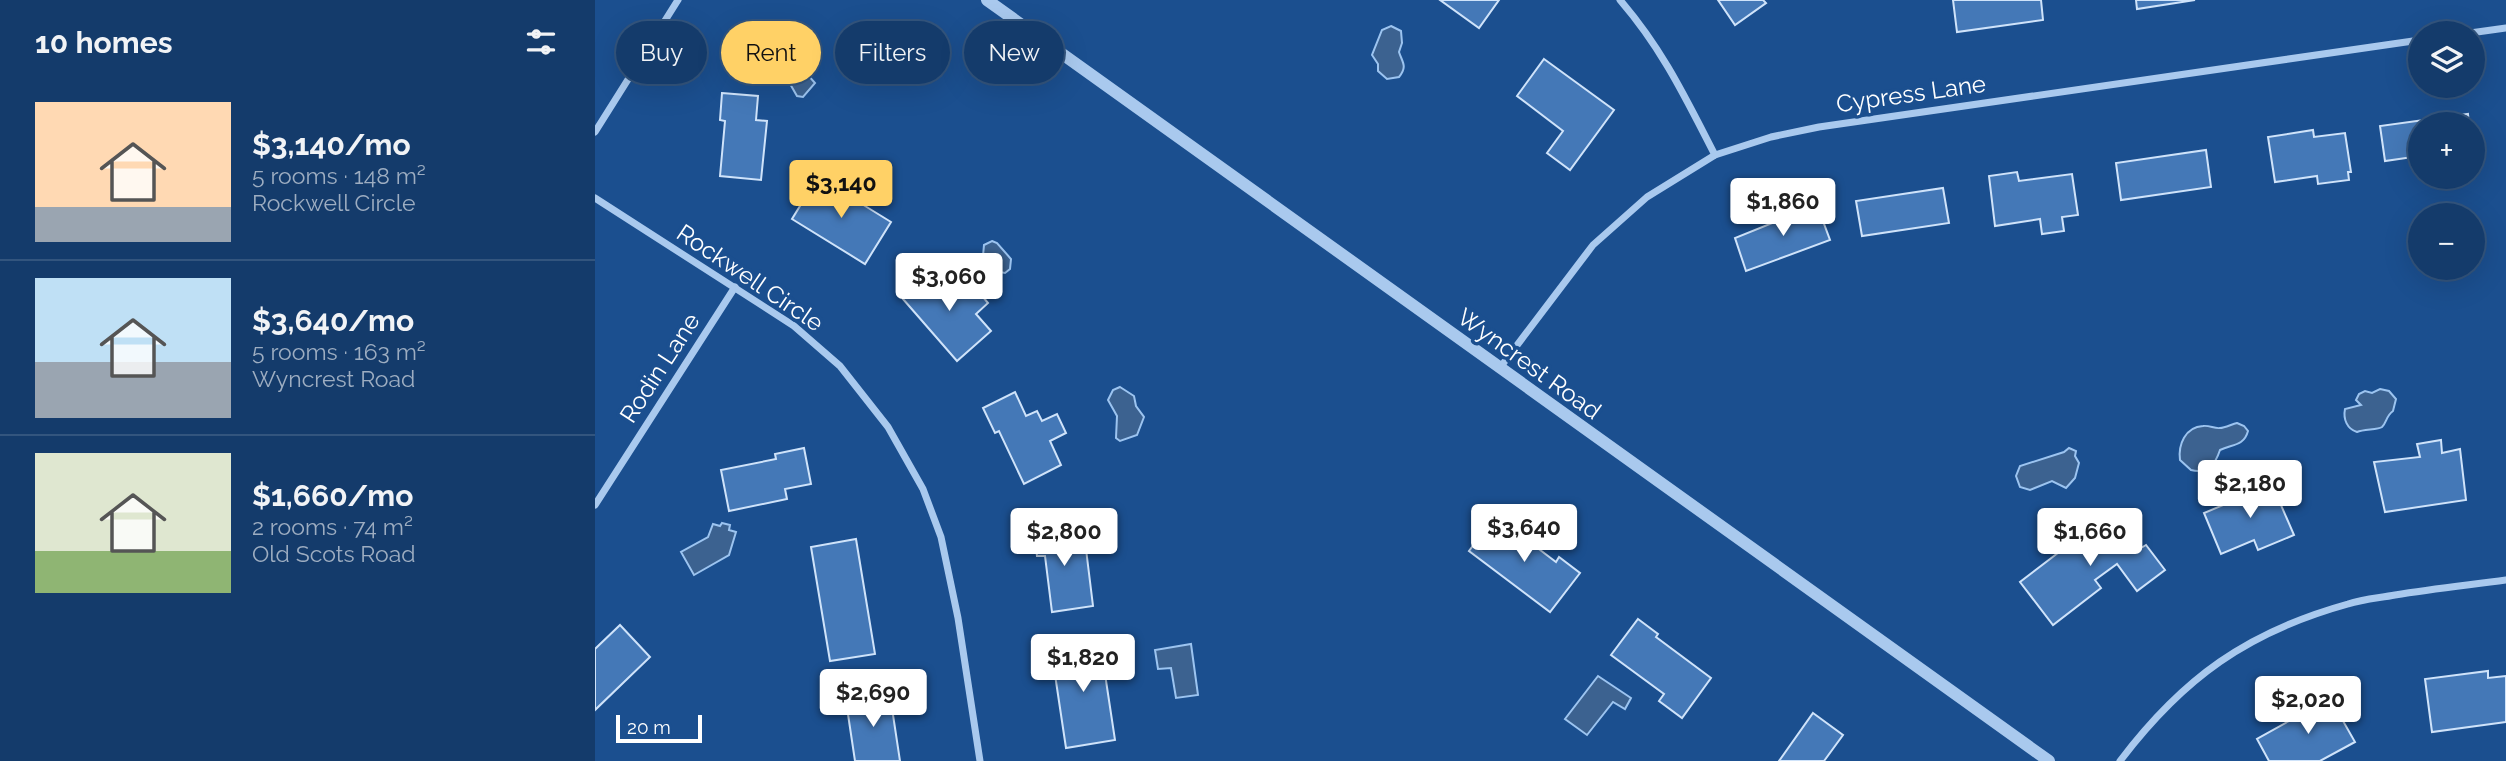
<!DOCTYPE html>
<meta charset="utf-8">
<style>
:root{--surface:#143b6b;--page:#214673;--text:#f1f3f6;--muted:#9dadc1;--line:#33557e;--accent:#ffd166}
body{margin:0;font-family:Raleway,sans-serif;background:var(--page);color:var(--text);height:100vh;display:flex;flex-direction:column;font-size:26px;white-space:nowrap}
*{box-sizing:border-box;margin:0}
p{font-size:23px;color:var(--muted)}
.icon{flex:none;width:38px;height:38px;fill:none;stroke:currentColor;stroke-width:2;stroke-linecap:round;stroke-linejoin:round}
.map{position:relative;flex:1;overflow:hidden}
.sheet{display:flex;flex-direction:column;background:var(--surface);width:595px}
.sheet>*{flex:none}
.top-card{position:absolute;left:21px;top:21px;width:665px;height:63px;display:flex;gap:14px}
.buttons{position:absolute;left:1813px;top:21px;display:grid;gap:14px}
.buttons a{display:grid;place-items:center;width:77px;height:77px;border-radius:50%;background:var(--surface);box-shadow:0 7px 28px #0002,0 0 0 2px var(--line);font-size:35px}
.scale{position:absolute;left:21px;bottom:18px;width:86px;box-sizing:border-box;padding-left:7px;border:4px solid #fff;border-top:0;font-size:19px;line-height:24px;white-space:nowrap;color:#fff;-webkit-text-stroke:5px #1b4f8f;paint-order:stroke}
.price{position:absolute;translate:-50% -60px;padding:0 16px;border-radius:7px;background:#fff;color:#222;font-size:23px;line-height:46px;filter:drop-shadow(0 2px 4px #0008)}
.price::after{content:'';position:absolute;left:50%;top:42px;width:21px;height:16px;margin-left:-10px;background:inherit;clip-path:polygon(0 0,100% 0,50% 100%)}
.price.selected{background:var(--accent);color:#111}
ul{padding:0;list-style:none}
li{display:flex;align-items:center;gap:21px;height:175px;padding:0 35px}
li+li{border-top:2px solid var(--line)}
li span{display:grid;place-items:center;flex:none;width:196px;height:140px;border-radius:0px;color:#555}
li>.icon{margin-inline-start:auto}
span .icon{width:84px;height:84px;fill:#fffc;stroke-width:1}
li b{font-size:30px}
h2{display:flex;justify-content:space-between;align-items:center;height:84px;padding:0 35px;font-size:30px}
.chip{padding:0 24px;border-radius:32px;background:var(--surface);box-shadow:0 7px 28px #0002,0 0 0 2px var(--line);font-size:24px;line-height:63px}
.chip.selected{background:var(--accent);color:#111}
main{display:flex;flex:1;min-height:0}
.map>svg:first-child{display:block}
.water{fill:#3c6290;stroke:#9cc4f0;stroke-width:2}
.building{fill:#4478b7;stroke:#cfe3fa;stroke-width:2}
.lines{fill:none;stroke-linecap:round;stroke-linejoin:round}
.minor{stroke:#a9c9ee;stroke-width:7}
.tertiary{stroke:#a9c9ee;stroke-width:12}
.labels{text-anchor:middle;stroke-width:7;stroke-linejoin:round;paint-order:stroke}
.street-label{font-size:24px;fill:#fff;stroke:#1b4f8f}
</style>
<main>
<section class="sheet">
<h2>10 homes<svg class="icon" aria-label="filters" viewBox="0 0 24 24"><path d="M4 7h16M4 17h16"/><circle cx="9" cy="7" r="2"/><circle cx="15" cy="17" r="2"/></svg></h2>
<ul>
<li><span style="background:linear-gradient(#ffd9b3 75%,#9aa5b1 0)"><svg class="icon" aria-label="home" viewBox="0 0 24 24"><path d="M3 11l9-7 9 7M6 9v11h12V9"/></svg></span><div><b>$3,140/mo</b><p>5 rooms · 148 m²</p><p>Rockwell Circle</p></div></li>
<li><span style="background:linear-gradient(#bfe0f5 60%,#9aa5b1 0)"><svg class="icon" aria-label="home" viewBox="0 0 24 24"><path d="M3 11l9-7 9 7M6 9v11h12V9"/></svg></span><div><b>$3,640/mo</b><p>5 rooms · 163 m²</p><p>Wyncrest Road</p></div></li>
<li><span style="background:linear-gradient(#dfe7d0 70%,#8fb573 0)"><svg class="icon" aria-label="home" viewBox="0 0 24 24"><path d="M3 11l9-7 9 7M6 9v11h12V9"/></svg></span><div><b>$1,660/mo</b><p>2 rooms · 74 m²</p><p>Old Scots Road</p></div></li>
</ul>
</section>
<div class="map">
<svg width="1911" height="761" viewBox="0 0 1911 761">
<rect width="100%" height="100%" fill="#1b4f8f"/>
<g class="water">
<path d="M796,26L806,31L807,43L804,52C807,62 813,66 804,77L792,79L783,71V64L777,55L787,30Z"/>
<path d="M192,52L198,57L208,58L212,74L220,83L208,97L202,96L190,75L181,71L186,53Z"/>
<path d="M397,241L402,243L416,259L415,269L410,273L400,271L388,256L389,245Z"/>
<path d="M525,387L539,396L541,406L549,417L542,435L525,441L521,438L522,416L513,400L518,390Z"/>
<path d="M1785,389L1794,391L1801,399L1798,411C1791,416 1792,422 1787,427C1783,430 1769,429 1762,432C1752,429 1748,419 1750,409L1766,405L1761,400L1764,394L1770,391L1777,393Z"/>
<path d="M1642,423L1649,426L1653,431C1649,446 1638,444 1625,450C1620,465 1613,474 1596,470L1585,460C1583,445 1590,427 1608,426C1614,425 1620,429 1625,428C1630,428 1637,424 1642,423Z"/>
<path d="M1474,448L1481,451L1480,456L1484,463L1480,478L1471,488L1457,481L1435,490L1425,487L1421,476L1425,466L1469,452Z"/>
<path d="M127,523L135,525L134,530L141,532L134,555L99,575L86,552L113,537L118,524L125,526Z"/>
<path d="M596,644L603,695L581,698L576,668L563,669L560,650Z"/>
<path d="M1003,676L1036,698L1030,709L1018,702L992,735L970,719Z"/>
</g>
<g class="building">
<path d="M845,0H904L884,28Z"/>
<path d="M1123,0H1168L1171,3L1140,25Z"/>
<path d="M1358,0H1446L1448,20L1362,32Z"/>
<path d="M1541,0H1600L1542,9Z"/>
<path d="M949,59L1019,110L975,170L952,153L968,131L922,96Z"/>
<path d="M127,93L163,96L161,120L172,121L166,180L125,176L130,121L125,120Z"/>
<path d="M1873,114L1874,124H1825V156L1790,161L1785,126Z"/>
<path d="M1718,130L1719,137L1750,133L1756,172H1753L1754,180L1723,184L1722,176L1680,182L1673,137Z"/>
<path d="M1611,150L1616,187L1526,200L1521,163Z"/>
<path d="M1422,172L1424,181L1477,174L1483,215L1467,217L1469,231L1447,234L1445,219L1400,226L1394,176Z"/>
<path d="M223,177L296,222L270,264L197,219Z"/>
<path d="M1348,188L1354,223L1267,236L1261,201Z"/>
<path d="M1222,205L1235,240L1151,271L1140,238Z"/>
<path d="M343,268L368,296L379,286L393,303L381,314L396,331L362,361L308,299Z"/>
<path d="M420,392L431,416L442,411L447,421L462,414L471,433L455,441L466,465L429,484L404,431L400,433L388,408Z"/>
<path d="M1846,440L1847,453L1865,449L1871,500L1790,512L1779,462L1825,457L1822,444Z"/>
<path d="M209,448L216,484L190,489L192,499L134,511L126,470L181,459L180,454Z"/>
<path d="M1665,480L1670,492L1679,489L1699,535L1663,550L1659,540L1626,554L1609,513L1650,496L1647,487Z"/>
<path d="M1518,511L1546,548L1551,545L1570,570L1542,591L1522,564L1500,580L1506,588L1458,625L1425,582Z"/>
<path d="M900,516L961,562L964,557L985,573L955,612L874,551Z"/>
<path d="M477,523L480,550L491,549L498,606L457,612L450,556H442L439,528Z"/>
<path d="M261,539L280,654L235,661L216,547Z"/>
<path d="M1043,619L1063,634L1061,637L1116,678L1087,718L1064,701L1069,694L1016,655Z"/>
<path d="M25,625L55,657L0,710V649Z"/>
<path d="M505,641L520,740L471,748L456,648Z"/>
<path d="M1893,671V678L1911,676V722L1837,732L1830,679Z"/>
<path d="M295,695L305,761H260L251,701Z"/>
<path d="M1735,698L1760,742L1725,761H1674L1662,739Z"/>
<path d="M1218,713L1248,735L1229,761H1184Z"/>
</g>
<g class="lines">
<g class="minor">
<path d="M1025,0C1068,50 1090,97 1120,155"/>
<path d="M1875,33L1911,28"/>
<path d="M0,132L83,0"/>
<path d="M0,198L199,326L245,366L293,427L328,489L346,537L363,618L385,761"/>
<path d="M904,369L998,245L1052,197L1120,155L1176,137L1224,127L1825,40"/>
<path d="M0,505L140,287"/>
<path d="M1525,761C1588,678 1652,632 1753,604C1768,599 1784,598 1800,595C1837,589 1874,585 1911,580"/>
</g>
<path class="tertiary" d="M392,0L1454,761"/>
</g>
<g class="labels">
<g class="street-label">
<text transform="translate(1316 94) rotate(-8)" y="8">Cypress Lane</text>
<text transform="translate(155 278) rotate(34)" y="8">Rockwell Circle</text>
<text transform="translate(934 364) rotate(36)" y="8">Wyncrest Road</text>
<text transform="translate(65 368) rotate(-57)" y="8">Rodin Lane</text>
</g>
</g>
</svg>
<div class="buttons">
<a><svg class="icon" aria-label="layers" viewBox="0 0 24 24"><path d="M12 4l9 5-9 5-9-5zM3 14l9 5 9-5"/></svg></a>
<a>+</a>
<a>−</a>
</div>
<div class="scale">20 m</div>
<b class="price selected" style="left:246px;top:220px">$3,140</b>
<b class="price" style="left:1188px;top:238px">$1,860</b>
<b class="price" style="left:354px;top:313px">$3,060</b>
<b class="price" style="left:1655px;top:520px">$2,180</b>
<b class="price" style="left:929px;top:564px">$3,640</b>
<b class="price" style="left:469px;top:568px">$2,800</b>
<b class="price" style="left:1495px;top:568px">$1,660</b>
<b class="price" style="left:488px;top:694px">$1,820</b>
<b class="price" style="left:278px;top:729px">$2,690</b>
<b class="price" style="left:1713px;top:736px">$2,020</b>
<div class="top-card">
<a class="chip">Buy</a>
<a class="chip selected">Rent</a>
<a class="chip">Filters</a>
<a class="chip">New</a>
</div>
</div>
</main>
